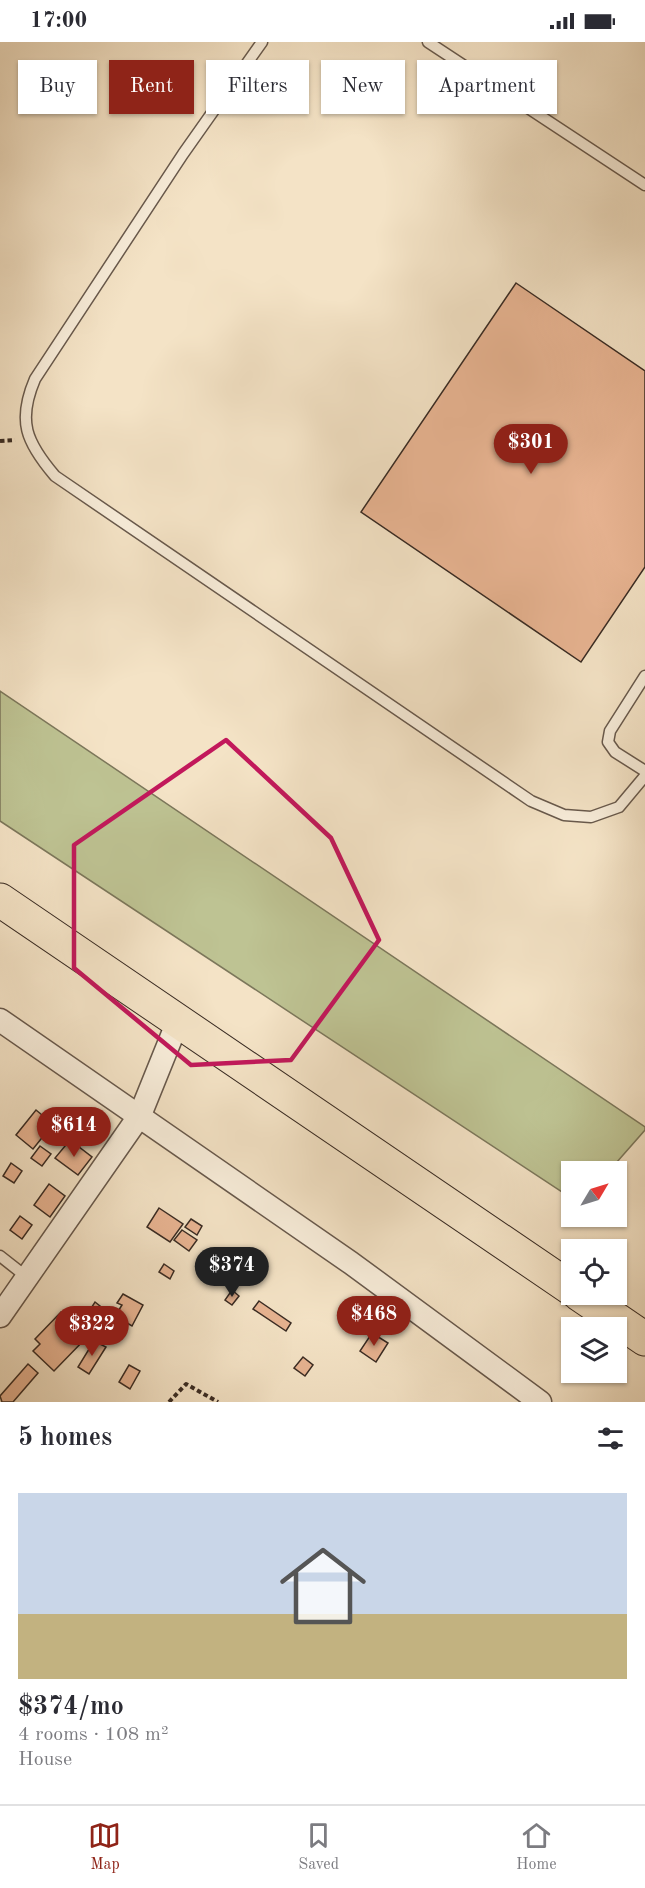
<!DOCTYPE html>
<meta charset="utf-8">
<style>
:root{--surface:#fff;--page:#f2f2f3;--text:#2b2b33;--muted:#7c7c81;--line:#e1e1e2;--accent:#8f2418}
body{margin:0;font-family:"Old Standard TT",serif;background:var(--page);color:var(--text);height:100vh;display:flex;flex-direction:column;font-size:22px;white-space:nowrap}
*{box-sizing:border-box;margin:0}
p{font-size:20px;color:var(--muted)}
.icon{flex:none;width:33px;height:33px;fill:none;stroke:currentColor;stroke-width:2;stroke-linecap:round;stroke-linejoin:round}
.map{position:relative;height:1360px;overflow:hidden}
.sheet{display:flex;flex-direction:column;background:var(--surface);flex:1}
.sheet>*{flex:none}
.banner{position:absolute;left:18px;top:18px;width:609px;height:54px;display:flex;gap:12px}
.needle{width:39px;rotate:52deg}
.buttons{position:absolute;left:561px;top:1119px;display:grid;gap:12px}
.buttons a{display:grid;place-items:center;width:66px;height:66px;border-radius:0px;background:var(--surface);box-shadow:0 2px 4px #0004;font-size:30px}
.price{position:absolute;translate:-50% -51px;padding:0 14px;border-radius:21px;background:var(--accent);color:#fff;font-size:20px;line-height:39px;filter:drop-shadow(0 2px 3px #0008)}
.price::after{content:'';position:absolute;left:50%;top:36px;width:18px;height:14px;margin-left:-9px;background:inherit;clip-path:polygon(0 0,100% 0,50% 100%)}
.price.current{background:#222;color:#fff}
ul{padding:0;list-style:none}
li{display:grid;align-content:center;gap:12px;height:318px;padding:0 18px}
li span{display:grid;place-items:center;height:186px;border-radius:0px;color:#555}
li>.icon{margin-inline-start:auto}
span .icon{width:108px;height:108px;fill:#fffc;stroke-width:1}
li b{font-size:26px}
h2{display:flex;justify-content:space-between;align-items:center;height:72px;padding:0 18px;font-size:26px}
.pill{padding:0 21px;border-radius:0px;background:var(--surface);box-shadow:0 2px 4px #0004;font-size:21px;line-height:54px}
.pill.current{background:var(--accent);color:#fff}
.status{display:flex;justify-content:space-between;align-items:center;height:42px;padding:0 30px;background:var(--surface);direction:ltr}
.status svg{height:16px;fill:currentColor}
.menu{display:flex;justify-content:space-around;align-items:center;height:84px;border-top:2px solid var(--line);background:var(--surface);font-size:16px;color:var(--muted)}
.menu a{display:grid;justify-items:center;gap:3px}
.menu .current{color:var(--accent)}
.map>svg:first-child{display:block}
.green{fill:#bec393;stroke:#7c775b;stroke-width:1.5}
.building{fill:#e8b492;stroke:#392b23;stroke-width:1.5}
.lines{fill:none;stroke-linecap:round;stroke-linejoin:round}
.lane-casing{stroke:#68594c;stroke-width:13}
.street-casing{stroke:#68594c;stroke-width:25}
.highway-casing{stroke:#392b23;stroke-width:35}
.path{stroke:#392b23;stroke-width:4;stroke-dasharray:4.5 3;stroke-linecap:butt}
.lane{stroke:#f8edda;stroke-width:10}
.street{stroke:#f8edda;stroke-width:22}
.highway{stroke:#f4e3c6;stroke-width:33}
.marked{fill:none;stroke:#c2185b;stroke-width:4.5;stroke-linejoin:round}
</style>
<div class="status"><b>17:00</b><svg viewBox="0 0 49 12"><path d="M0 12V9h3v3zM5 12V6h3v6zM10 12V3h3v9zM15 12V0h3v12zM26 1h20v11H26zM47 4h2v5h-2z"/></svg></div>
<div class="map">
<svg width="645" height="1360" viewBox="0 0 645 1360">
<rect width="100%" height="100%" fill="#f4e3c6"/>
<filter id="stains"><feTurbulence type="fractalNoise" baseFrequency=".00333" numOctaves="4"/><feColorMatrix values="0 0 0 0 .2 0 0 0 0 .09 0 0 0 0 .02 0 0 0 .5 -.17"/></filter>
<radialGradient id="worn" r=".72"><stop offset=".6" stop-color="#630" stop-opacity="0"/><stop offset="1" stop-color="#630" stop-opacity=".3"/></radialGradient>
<path class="green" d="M0,649L645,1085V1088L609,1129L572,1130L571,1156L0,779Z"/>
<g class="building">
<path d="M516,241L645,329V525L581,620L361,470Z"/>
<path d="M36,1068L53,1082L33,1107L16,1093Z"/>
<path d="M70,1098L92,1115L78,1133L55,1116Z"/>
<path d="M40,1104L51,1112L42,1124L31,1116Z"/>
<path d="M11,1121L22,1129L14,1141L3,1134Z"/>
<path d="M49,1142L65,1154L50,1175L34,1163Z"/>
<path d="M159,1166L183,1182L170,1200L147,1185Z"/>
<path d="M20,1174L32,1183L22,1197L10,1188Z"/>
<path d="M191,1177L202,1184L197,1193L185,1185Z"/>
<path d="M182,1188L197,1198L189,1209L174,1198Z"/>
<path d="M164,1222L174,1229L170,1237L159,1230Z"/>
<path d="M232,1248L239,1254L232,1263L225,1258Z"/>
<path d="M123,1252L143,1263L132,1284L115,1274L122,1263L117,1261Z"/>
<path d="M259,1259L291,1281L286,1289L253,1267Z"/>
<path d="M95,1260L110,1272L103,1282L88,1271Z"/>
<path d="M61,1270L87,1295L54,1329L33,1309L40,1302L35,1297Z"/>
<path d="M372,1291L388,1301L376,1320L360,1309Z"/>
<path d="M94,1299L106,1305L89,1332L78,1325Z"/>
<path d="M303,1315L313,1323L305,1334L294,1326Z"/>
<path d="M28,1322L38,1331L13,1360H2L0,1354Z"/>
<path d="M129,1323L140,1329L130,1347L119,1340Z"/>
</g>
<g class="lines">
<defs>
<g id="lane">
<path d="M262,0L183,112L35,337C17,379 26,400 55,434L531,759L564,773L591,775L619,765L645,734"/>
<path d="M428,0L645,143"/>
<path d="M645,634L610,689L608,700L615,710L645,729"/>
<path d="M0,1214L28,1236"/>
</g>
<g id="street">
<path d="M0,978L351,1221L540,1360"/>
<path d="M0,1274L140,1073L178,979"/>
</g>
<g id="highway">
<path d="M0,858L572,1247"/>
<path d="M579,1252L645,1297"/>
</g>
</defs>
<use href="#lane" class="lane-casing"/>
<use href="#street" class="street-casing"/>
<use href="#highway" class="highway-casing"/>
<g class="path">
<path d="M0,399L15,398"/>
<path d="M169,1360L186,1342L218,1360"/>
</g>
<use href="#lane" class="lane"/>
<use href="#street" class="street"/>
<use href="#highway" class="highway"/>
</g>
<path class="marked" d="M226,698L331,796L379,898L291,1018L191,1023L74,926V803Z"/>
<rect width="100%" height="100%" filter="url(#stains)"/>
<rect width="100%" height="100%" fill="url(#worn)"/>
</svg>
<div class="buttons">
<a><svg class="needle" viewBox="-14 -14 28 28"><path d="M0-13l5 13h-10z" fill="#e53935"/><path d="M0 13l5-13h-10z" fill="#7c7c81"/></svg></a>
<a><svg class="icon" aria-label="locate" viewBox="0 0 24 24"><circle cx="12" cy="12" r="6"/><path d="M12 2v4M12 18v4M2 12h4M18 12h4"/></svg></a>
<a><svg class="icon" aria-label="layers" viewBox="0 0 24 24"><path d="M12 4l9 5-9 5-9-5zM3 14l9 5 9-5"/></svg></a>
</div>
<b class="price" style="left:531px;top:433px">$301</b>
<b class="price" style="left:74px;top:1116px">$614</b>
<b class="price current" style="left:232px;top:1256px">$374</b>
<b class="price" style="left:374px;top:1305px">$468</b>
<b class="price" style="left:92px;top:1315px">$322</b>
<div class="banner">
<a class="pill">Buy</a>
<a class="pill current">Rent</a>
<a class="pill">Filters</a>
<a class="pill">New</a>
<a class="pill">Apartment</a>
</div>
</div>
<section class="sheet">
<h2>5 homes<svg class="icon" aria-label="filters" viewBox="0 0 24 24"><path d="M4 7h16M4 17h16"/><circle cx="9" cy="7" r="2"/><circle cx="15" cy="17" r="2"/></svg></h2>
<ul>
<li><span style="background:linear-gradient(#c9d6e8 65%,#c2b280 0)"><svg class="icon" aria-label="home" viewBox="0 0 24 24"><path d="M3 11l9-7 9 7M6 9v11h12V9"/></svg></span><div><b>$374/mo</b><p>4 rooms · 108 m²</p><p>House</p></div></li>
</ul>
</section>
<nav class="menu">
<a class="current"><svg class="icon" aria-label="map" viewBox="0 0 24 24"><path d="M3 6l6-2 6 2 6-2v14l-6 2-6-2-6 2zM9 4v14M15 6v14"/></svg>Map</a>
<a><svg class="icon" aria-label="saved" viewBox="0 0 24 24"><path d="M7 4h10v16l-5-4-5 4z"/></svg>Saved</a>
<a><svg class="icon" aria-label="home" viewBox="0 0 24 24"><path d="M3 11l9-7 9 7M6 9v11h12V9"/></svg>Home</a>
</nav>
